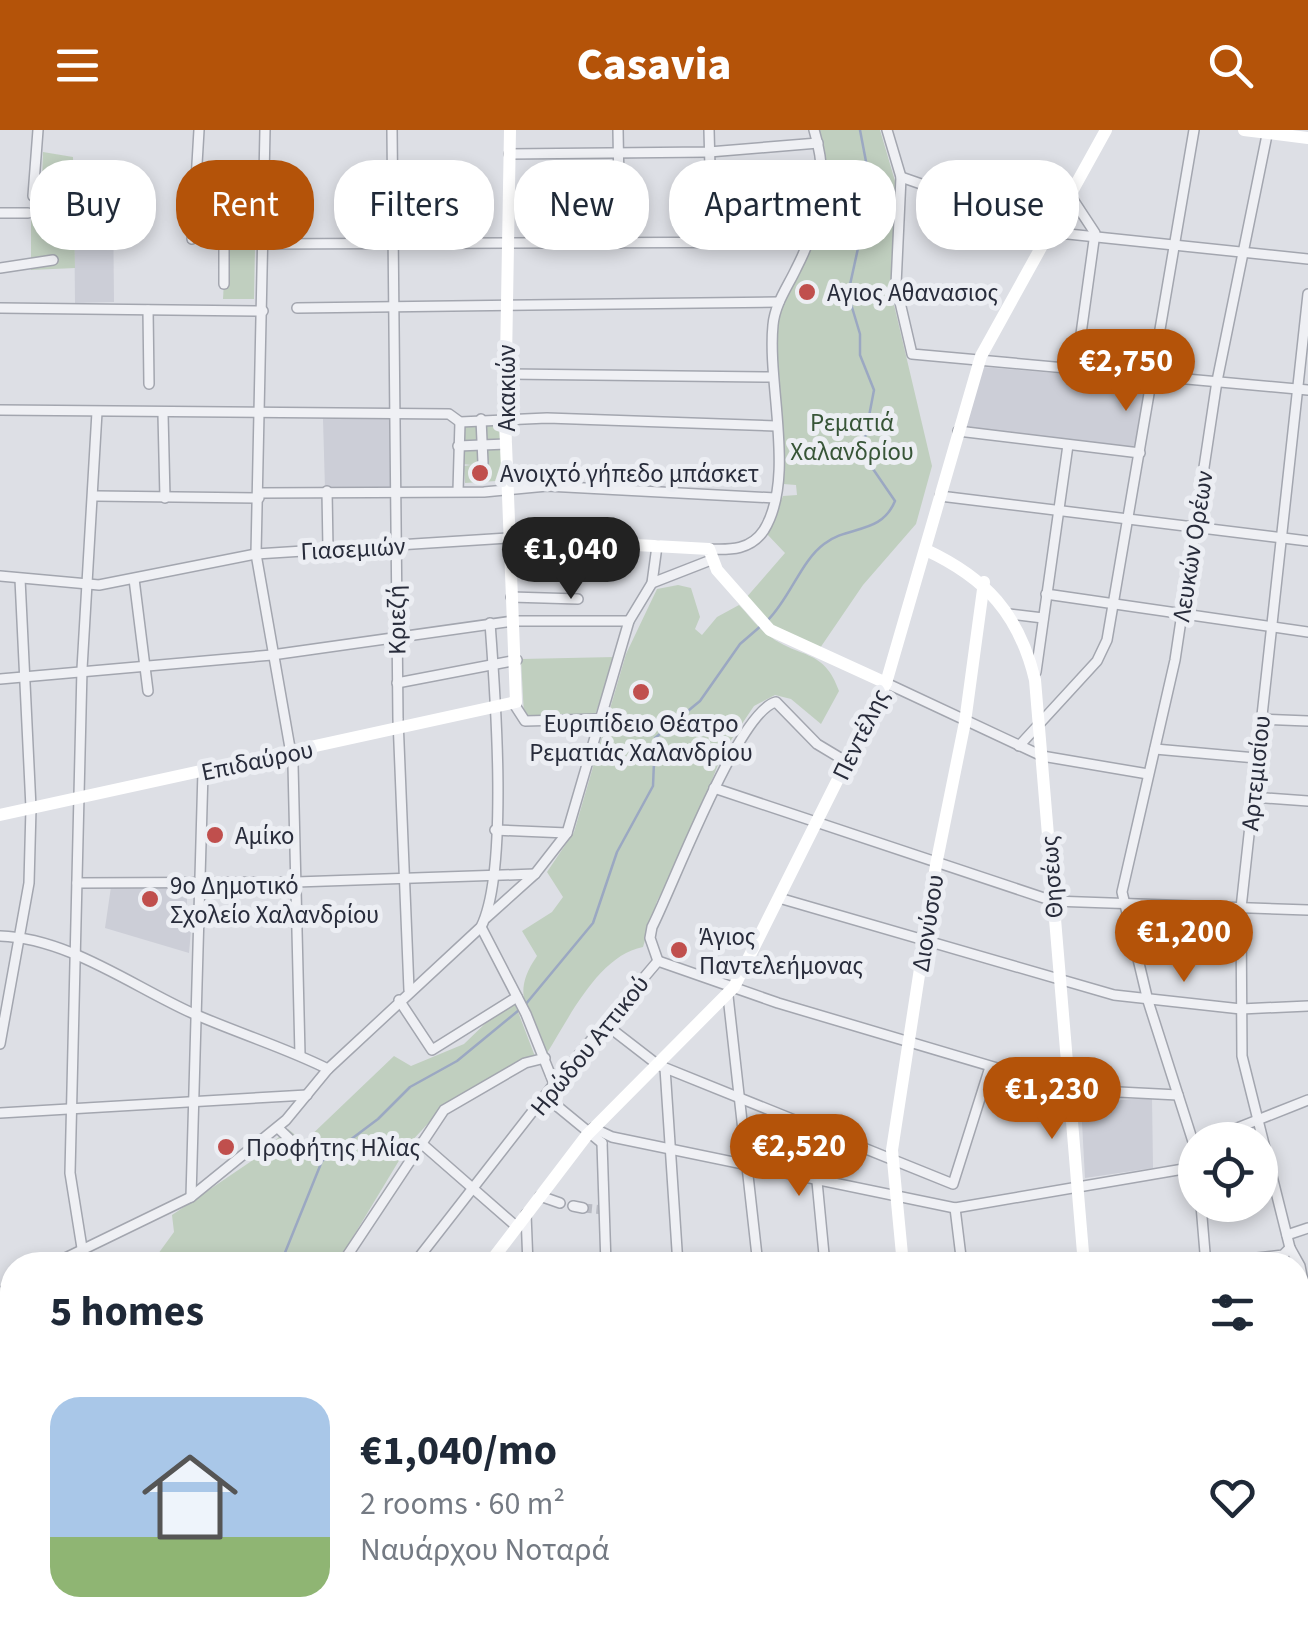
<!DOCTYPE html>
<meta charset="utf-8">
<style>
:root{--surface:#fff;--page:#f2f2f3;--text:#1f2937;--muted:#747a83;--line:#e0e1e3;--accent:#b45309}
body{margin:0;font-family:"Source Sans 3",sans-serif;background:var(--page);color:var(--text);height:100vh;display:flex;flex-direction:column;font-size:38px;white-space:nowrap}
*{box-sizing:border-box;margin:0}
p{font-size:32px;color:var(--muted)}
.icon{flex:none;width:55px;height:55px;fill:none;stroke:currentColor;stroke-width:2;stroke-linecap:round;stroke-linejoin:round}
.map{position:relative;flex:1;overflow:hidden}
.details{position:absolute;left:0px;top:1122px;width:1310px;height:392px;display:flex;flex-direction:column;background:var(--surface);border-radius:40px 40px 0 0;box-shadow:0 5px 15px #0003}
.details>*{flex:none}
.hud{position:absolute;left:30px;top:30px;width:1250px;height:90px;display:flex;gap:20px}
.tools{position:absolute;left:1178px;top:992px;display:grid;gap:20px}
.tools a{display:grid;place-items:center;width:100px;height:100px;border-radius:50%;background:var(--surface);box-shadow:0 5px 15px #0003;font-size:50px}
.price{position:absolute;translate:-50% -85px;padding:0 22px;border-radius:35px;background:var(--accent);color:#fff;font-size:32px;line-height:65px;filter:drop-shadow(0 2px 5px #0008)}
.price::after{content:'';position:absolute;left:50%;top:60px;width:30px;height:22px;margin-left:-15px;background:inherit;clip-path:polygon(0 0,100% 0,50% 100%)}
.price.active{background:#222;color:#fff}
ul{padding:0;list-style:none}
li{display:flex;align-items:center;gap:30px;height:250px;padding:0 50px}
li+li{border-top:2px solid var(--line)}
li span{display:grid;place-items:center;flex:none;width:280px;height:200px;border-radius:30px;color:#555}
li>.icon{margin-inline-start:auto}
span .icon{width:120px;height:120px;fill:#fffc;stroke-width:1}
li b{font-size:42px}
h2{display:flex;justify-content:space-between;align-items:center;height:120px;padding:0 50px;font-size:42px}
.chip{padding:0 35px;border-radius:40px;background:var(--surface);box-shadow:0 5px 15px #0003;font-size:35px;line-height:90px}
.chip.active{background:var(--accent);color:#fff}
header{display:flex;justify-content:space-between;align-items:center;height:130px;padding:0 50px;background:var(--accent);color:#fff;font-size:45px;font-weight:800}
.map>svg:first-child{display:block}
.built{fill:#ccced7}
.green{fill:#c0cfbf}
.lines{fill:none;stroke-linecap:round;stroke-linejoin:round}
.stream{stroke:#9ba8c2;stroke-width:2.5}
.street-tunnel{stroke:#b9bbc3;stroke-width:9;stroke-dasharray:9 4.5;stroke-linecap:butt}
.street-casing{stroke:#a3a6af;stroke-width:12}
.street{stroke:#eff0f4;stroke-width:9}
.secondary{stroke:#fff;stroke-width:12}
.poi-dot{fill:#c04f4d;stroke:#eceef3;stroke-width:4}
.labels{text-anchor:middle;stroke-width:10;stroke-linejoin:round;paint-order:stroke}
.poi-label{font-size:25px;fill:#282c3b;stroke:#eceef3;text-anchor:start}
.street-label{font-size:25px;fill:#282c3b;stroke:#eceef3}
.park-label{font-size:25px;fill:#375537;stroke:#eceef3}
</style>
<header><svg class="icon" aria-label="menu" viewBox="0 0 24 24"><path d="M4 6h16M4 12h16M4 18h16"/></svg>Casavia<svg class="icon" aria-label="search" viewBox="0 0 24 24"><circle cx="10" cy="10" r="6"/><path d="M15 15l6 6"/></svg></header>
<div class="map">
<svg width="1308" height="1514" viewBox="0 0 1308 1514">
<rect width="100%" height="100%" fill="#dddfe5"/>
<g class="built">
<path d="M74,67L113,69L114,172L75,173Z"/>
<path d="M983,237L1146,251L1137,318L966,297Z"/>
<path d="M389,286L392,357L325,359L323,289Z"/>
<path d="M111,757L192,759L193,764L187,765V778H193L189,823L105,798Z"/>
<path d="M1152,967L1153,1038L1085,1048L1081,974Z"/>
<path d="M12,1432V1502H647L649,1514H0V1450Z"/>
</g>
<g class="green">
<path d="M818,0H880L895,51L891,162L932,336L916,394L863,455L818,521L776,500L745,469L785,423L766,403L783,366L797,365L796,355L783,354L774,198C797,115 848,97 818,0Z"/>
<path d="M43,22L73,27L75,138L31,140V80L41,79Z"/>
<path d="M226,116H255L254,169H223Z"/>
<path d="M499,291L502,354L496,351L465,353L464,336L471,335L463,334L461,293Z"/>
<path d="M678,455L691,458L700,487L695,499L702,505L717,487L739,475C748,484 756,496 767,504C797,529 824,517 839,561L821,594L791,569L775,565L754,576L723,622L681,729L657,771L643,817C599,825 569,888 547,923C530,882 509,866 537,826L522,801L552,782L563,767L547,742L574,702L626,524L657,459Z"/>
<path d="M615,527L595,585L527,589L524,585L521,529Z"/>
<path d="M515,874L536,929L480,960L448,972L409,1014L336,1135H150L174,1102L172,1085L253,1030L288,999L304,1012L394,926L411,936L464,914L494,885Z"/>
</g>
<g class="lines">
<g class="stream">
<path d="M768,490C790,468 801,431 824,414C848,395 881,405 895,371L862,323L874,260L860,225V204L848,164L867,77L868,42L860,0"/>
<path d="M525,875L593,793L617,722L653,656L655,608L700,571L740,514L762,495"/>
<path d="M280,1135L322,1031L378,989L410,957L457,931L519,880"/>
<path d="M0,1434L12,1418"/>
</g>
<path class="street-tunnel" d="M583,1078L604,1080"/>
<defs>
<g id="street">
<path d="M199,0L194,85L233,114L809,112"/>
<path d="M265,0L256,424L293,635L300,925"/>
<path d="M392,0L398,589L409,860"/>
<path d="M618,0L620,113"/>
<path d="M709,0L712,112"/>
<path d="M887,0L901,47L896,155L912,224L1308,260"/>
<path d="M509,24L709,22L818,13"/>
<path d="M901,47L1050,99"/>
<path d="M1070,65L1095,103L1076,240"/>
<path d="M33,66L38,0"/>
<path d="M0,83H28"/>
<path d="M1049,102L1308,129"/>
<path d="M192,109L196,89"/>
<path d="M224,109V154"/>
<path d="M0,138L53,130"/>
<path d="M0,178L263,181"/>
<path d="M297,178L779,172"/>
<path d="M148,180L149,254"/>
<path d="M506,244L772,247"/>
<path d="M0,280L449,284L460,292L547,288L776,296"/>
<path d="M163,284L165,368"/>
<path d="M481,289L483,333"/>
<path d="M958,301L1140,323"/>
<path d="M458,316L506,314"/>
<path d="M327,361L328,419"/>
<path d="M458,361L460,292"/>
<path d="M259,363L484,362L547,356L775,368"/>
<path d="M96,366L259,368"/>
<path d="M940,366L1308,411"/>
<path d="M709,419C731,420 751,420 764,400C796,348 767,255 773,195C775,174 787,158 796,139C820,92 830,52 814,0"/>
<path d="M0,446L99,455L256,424L508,408"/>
<path d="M134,449L148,561"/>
<path d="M652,453L711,430"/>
<path d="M1046,464L1308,502"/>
<path d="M511,467L578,469"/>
<path d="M1009,484L1043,488"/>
<path d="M1036,542L1068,315"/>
<path d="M0,549L272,525L513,491H629"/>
<path d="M397,553L517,530"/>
<path d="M886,553L1042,626L1148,644"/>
<path d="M514,574L525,591L598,589"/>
<path d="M1261,589L1308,591"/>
<path d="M1019,616L1097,531L1107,510L1194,0"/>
<path d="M1155,619L1256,628"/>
<path d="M714,658L1053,771L1308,780"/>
<path d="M1252,667L1308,671"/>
<path d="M495,700L567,703"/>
<path d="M77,753L296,752L535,744"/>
<path d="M779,768L1114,865L1241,879L1308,876"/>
<path d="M486,788L535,744L567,703L629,491L652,453L657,416"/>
<path d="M481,797L526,884L554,954"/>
<path d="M0,806C68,808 132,856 192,883C237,903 284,917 328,939"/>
<path d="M658,831L778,873L1068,959"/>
<path d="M658,831L650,808L652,797C673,756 738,581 776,572L817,614L847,632"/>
<path d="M728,866L758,1135"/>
<path d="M399,870L432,920L517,867"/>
<path d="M605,894L658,935L953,1054L990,937"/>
<path d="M0,914L29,753L31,678L20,449"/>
<path d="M665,938L678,1135"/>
<path d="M1099,961L1178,965"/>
<path d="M546,967L602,1013"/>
<path d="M0,983L307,965"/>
<path d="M278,998L299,1018"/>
<path d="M593,998L612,1007L955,1078L1195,1037"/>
<path d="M812,999L825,1135"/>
<path d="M1207,1010L1308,970"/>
<path d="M421,1013L517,1097"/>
<path d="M602,1013L606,1135"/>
<path d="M1195,1018L1148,871L1122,762L1175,530L1217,251L1268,0"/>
<path d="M540,1066L560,1073"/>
<path d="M191,1067L203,641"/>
<path d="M1201,1075L1206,1135"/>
<path d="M573,1076L583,1078"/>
<path d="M955,1078L962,1135"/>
<path d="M526,1084L528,1135"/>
<path d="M1287,1105L1308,1098"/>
<path d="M82,1118L70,1043L82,539L97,282"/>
<path d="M1290,1118L1300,1136L1308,1176"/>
<path d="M51,1135L191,1067L286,990L328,939L481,797C509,741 495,560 490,493"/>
<path d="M341,1135L444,980L525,933L545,928"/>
<path d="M413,1135L554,954L658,831"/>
<path d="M1195,1135L1283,1125L1290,1118L1242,926L1241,778L1308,164"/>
<path d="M0,1163L12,1156"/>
<path d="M1298,1224L1308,1231"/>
<path d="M0,1309L12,1290"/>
<path d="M1298,1357L1308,1358"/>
<path d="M0,1454L12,1439"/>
<path d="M223,1502L228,1514"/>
<path d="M358,1502L359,1514"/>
<path d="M797,1502L799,1514"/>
<path d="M862,1502L863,1514"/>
<path d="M1005,1502L1006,1514"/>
<path d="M1116,1502L1117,1514"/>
<path d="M1228,1514V1502"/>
<path d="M1271,1514V1502"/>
<path d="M1307,1514L1308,1497"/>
</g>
</defs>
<use href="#street" class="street-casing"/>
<use href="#street" class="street"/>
<g class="secondary">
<path d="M1244,0L1308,8"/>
<path d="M508,408L709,419L717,440L770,500L886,553"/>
<path d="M926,420C986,448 1019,484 1035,550L1084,1135"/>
<path d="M0,685L516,572L505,288L510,0"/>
<path d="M488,1135L587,1005L734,857L886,553L981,226L1106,0"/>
<path d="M903,1135L892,1020L936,735L965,592L984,452"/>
<path d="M0,1174L12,1191"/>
<path d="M1298,1251L1308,1241"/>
<path d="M1298,1274L1308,1264"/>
<path d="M387,1502L690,1512L785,1502"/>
<path d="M949,1502L954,1514"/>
<path d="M27,1514L57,1502"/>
<path d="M171,1514L180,1502"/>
<path d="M1015,1514L1027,1502"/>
<path d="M1038,1514L1051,1502"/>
</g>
</g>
<g class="poi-dot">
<circle cx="807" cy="162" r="10"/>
<circle cx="480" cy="343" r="10"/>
<circle cx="641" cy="562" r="10"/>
<circle cx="215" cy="705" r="10"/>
<circle cx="150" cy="769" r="10"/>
<circle cx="679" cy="820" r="10"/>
<circle cx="226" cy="1017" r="10"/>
</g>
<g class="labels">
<g class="poi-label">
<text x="827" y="171">Αγιος Αθανασιος</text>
<text x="500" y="352">Ανοιχτό γήπεδο μπάσκετ</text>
<text x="641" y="602" text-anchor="middle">Ευριπίδειο Θέατρο<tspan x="641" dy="29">Ρεματιάς Χαλανδρίου</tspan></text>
<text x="235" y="714">Αμίκο</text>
<text x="170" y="764">9ο Δημοτικό<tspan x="170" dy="29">Σχολείο Χαλανδρίου</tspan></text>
<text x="699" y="815">Άγιος<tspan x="699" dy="29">Παντελεήμονας</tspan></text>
<text x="246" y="1026">Προφήτης Ηλίας</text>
</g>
<g class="street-label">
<text transform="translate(506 258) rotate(-90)" y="9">Ακακιών</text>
<text transform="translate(1192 416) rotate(-81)" y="9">Λευκών Ορέων</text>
<text transform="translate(353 418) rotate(-3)" y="9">Γιασεμιών</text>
<text transform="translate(396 490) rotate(-91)" y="9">Κριεζή</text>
<text transform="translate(860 604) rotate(-64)" y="9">Πεντέλης</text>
<text transform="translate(257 630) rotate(-12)" y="9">Επιδαύρου</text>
<text transform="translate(1255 643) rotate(-84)" y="9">Αρτεμισίου</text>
<text transform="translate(1051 747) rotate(-94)" y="9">Θησέως</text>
<text transform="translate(927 793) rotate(-81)" y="9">Διονύσου</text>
<text transform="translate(589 915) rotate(-51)" y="9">Ηρώδου Αττικού</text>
</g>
<g class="park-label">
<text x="852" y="301">Ρεματιά<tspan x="852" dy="29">Χαλανδρίου</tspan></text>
</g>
</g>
</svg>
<div class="tools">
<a><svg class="icon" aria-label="locate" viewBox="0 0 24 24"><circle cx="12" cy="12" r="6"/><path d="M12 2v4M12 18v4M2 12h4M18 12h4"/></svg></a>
</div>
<b class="price" style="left:1126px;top:284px">€2,750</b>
<b class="price active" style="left:571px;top:472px">€1,040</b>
<b class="price" style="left:1184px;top:855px">€1,200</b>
<b class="price" style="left:1052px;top:1012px">€1,230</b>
<b class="price" style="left:799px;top:1069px">€2,520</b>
<div class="hud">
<a class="chip">Buy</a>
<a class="chip active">Rent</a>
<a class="chip">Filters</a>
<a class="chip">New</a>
<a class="chip">Apartment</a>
<a class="chip">House</a>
</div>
<section class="details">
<h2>5 homes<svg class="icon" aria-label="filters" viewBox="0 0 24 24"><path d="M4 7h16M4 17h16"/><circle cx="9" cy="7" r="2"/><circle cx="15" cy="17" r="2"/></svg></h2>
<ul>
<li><span style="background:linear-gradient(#a9c7e8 70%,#8fb573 0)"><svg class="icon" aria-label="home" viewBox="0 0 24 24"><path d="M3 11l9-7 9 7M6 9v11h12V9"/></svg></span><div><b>€1,040/mo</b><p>2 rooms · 60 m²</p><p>Ναυάρχου Νοταρά</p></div><svg class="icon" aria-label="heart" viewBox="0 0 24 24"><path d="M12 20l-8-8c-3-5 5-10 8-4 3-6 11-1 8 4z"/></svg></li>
</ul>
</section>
</div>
